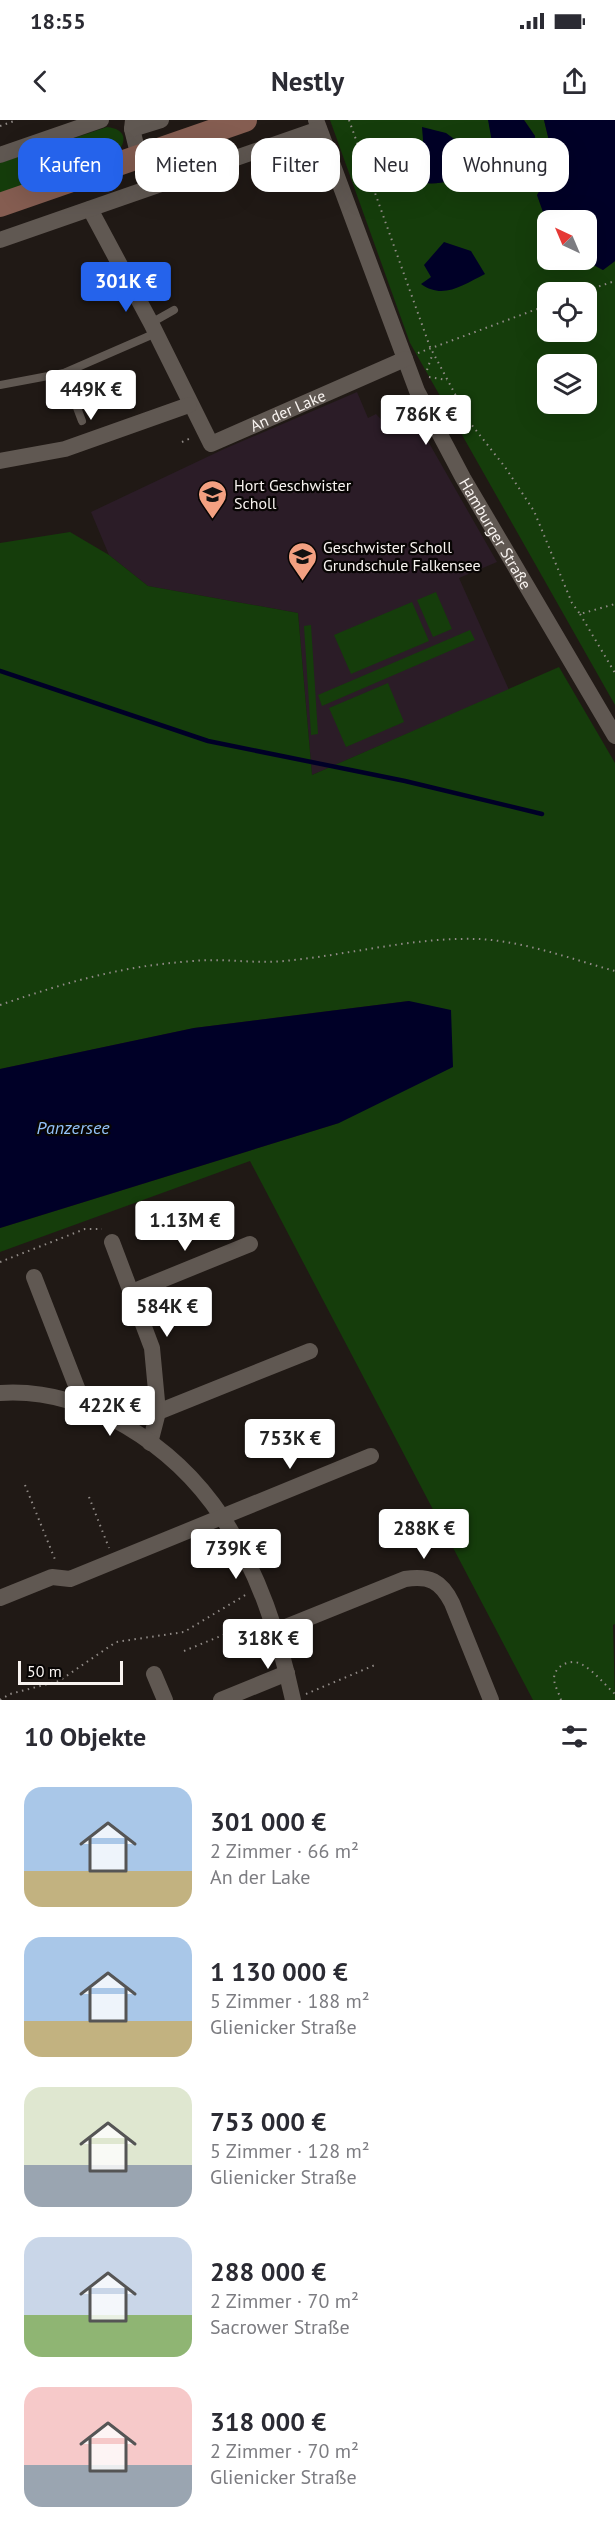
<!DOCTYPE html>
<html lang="de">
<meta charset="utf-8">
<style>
:root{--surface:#fff;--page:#f2f2f3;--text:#2b2b33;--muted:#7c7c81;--accent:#2563eb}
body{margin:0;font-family:"PT Sans",sans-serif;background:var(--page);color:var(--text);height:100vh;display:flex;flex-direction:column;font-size:22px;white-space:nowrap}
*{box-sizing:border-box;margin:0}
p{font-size:20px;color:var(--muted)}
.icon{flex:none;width:33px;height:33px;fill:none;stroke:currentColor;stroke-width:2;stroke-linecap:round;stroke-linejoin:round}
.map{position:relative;height:1580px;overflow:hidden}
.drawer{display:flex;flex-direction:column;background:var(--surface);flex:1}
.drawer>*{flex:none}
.hud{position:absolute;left:18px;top:18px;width:579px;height:54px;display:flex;gap:12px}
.needle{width:39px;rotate:316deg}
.tools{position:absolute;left:537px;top:90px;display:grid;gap:12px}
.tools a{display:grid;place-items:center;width:60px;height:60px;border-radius:12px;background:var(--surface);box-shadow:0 6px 24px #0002;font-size:30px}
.scale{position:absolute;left:18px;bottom:15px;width:105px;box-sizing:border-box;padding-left:6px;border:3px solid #f8f3f0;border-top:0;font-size:16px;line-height:21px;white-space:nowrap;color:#f8f3f0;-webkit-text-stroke:4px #080504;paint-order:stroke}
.price{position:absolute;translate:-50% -51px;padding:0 14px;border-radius:6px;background:#fff;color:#222;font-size:20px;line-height:39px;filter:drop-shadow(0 2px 3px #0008)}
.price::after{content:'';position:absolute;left:50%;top:36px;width:18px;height:14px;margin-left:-9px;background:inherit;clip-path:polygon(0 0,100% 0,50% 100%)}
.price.active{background:var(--accent);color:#fff}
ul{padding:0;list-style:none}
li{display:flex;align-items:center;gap:18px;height:150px;padding:0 24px}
li span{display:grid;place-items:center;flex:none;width:168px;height:120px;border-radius:18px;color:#555}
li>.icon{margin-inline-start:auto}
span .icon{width:72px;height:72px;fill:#fffc;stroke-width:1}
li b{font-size:26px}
h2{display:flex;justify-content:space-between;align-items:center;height:72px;padding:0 24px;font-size:26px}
.pill{padding:0 21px;border-radius:18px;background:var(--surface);box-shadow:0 6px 24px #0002;font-size:21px;line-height:54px}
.pill.active{background:var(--accent);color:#fff}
.status{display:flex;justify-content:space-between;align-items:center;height:42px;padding:0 30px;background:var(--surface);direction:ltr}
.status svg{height:16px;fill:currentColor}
header{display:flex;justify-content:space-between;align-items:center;height:78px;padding:0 24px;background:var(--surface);font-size:27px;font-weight:700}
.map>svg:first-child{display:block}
.education{fill:#2b1c27}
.green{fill:#153d0b;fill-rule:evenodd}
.water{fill:#000027}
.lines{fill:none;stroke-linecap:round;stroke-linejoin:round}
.stream{stroke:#000027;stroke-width:4.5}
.path{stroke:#918b87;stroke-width:2;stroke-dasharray:1.5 4.5;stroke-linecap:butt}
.lane{stroke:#605852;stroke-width:8}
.street{stroke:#605852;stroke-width:16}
.secondary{stroke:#855d51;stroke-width:24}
.labels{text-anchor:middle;stroke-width:4.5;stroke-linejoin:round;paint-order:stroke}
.street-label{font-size:16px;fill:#f8f3f0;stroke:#080504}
.poi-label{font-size:16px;fill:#f8f3f0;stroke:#080504;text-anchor:start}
.water-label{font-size:18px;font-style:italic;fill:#94c3fa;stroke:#080504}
</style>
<div class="status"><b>18:55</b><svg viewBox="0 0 49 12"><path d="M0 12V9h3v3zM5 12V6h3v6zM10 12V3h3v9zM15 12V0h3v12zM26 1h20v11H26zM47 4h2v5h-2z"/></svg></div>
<header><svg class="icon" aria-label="back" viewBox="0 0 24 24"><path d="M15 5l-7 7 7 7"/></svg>Nestly<svg class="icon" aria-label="share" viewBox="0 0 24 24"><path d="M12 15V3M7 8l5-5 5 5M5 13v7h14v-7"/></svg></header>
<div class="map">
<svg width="615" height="1580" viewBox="0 0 615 1580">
<rect width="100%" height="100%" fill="#201915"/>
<path class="education" d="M357,272L368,298L376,294L394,313L417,302L497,442L459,458L509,570L312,655L298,493L148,466L109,435L91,392L224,329Z"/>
<g class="green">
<path d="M330,0H488L536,52L535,16L524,0H544L555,46L537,75L547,103L548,140H584L603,150L615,141V585L410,223ZM424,33L471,54C444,63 428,69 401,55ZM548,172H586V212H548ZM548,244H586V284H548Z"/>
<path d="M107,7C126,9 128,21 116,34L0,76V43Z"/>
<path d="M70,412L109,435L148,466L298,493L312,655L559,547L615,643V1504L613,1505L615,1580H533L250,1041L0,1132V1108L339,1003L409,881L194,908L0,949V423Z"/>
<path d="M436,472L452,509L433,517L417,480Z"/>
<path d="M412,482L429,521L351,554L334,515Z"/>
<path d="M311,505L318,614L311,615L304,506Z"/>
<path d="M470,510L475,520L322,586L318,575Z"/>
<path d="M388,563L404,602L346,627L329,588Z"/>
</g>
<g class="water">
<path d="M488,0H524L535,16L536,52L527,56L494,33Z"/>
<path d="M544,0H615V141L603,150L584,140L586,100H548L547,103L537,75L555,46Z"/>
<path d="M422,7L446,13L465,27L471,55C443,63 427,69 401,55L424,33Z"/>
<path d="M444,122L471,131L485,154C463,165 443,180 421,164L431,157L424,145Z"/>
<path d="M409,881L451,890L453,947L339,1003L0,1108V949L194,908Z"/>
</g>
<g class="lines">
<path class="stream" d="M0,551L208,621L405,661L542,694"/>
<g class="path">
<path d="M349,0L430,227L471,304L505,347L534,391L572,483L580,494L615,484"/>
<path d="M0,6L17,0"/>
<path d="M582,172L615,161"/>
<path d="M418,233L548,185"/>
<path d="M427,250L433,233"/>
<path d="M429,257L447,260"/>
<path d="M182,322L191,318"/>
<path d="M580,494L615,553"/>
<path d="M0,885C68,862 120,846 194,841C224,838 254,844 284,841C349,835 413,817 478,819C524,821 571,839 615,851"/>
<path d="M0,1142L85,1109H102"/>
<path d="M25,1365L56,1442"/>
<path d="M89,1377L109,1428"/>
<path d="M184,1531L255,1502"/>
<path d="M306,1574L375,1545"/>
<path d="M0,1580L10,1574L59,1561L116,1522L184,1512L247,1474"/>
<path d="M561,1580C559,1573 554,1565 554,1558C555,1544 573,1538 583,1545C595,1552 605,1565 615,1574"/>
</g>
<g class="lane">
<path d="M151,203L174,190"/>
<path d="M64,253L82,301"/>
<path d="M0,265L64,253L156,213"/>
</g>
<g class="street">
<path d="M133,0L132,9L139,37"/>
<path id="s1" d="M316,0L417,271L463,358L615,616"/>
<path d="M132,9L161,0"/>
<path d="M0,35L101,0"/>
<path id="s2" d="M90,89L151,203L211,324L405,239"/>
<path d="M0,120L319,9"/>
<path d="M0,341L65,329L189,285"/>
<path d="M112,1122L152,1228L158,1292L150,1323"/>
<path d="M34,1157L84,1286"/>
<path d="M132,1172L250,1124"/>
<path d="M0,1273C87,1267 175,1326 222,1397C259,1452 279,1516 293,1580"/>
<path d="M158,1292L310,1231"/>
<path d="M0,1478L52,1457L70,1459L371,1336"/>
<path d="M276,1511L405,1459C429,1455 441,1461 452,1483L491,1580"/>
<path d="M154,1554L165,1580"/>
<path d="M221,1580L287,1553"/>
</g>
<path class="secondary" d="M0,85L245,0"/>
</g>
<defs>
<symbol id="school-pin" viewBox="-11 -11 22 30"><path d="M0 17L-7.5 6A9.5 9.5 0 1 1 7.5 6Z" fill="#f3a081" stroke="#080504"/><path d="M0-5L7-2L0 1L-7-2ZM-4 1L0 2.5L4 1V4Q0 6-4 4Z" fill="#111"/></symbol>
</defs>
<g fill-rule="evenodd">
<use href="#school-pin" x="196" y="358" width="33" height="45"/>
<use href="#school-pin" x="286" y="420" width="33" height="45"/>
</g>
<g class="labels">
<g class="street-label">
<text dy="6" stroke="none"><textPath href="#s2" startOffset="348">An der Lake</textPath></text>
<text dy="6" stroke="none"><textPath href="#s1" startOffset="452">Hamburger Straße</textPath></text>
</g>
<g class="poi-label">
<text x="234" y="371">Hort Geschwister<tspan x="234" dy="18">Scholl</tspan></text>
<text x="323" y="433">Geschwister Scholl<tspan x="323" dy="18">Grundschule Falkensee</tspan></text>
</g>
<g class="water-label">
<text x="73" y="1014">Panzersee</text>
</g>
</g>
</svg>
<div class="tools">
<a><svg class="needle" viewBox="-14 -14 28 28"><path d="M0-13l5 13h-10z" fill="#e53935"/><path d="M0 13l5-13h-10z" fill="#7c7c81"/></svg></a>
<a><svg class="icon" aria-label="locate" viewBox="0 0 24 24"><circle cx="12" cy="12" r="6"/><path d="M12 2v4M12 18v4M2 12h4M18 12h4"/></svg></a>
<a><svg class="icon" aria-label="layers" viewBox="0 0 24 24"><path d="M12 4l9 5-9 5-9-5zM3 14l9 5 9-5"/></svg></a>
</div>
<div class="scale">50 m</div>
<b class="price active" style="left:126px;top:193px">301K €</b>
<b class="price" style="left:91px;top:301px">449K €</b>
<b class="price" style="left:426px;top:326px">786K €</b>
<b class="price" style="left:185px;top:1132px">1.13M €</b>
<b class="price" style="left:167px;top:1218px">584K €</b>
<b class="price" style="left:110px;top:1317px">422K €</b>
<b class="price" style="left:290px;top:1350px">753K €</b>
<b class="price" style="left:424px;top:1440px">288K €</b>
<b class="price" style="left:236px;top:1460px">739K €</b>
<b class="price" style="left:268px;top:1550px">318K €</b>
<div class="hud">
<a class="pill active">Kaufen</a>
<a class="pill">Mieten</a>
<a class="pill">Filter</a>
<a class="pill">Neu</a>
<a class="pill">Wohnung</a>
</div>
</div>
<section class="drawer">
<h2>10 Objekte<svg class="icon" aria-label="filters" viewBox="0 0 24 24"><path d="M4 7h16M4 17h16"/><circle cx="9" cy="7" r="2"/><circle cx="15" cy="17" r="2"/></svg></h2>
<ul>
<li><span style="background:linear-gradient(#a9c7e8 70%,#c2b280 0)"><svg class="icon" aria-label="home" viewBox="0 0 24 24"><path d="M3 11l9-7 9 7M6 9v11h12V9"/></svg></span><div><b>301 000 €</b><p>2 Zimmer · 66 m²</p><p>An der Lake</p></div></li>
<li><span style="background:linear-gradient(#a9c7e8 70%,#c2b280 0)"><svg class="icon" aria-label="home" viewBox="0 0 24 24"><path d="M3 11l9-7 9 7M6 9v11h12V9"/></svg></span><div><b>1 130 000 €</b><p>5 Zimmer · 188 m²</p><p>Glienicker Straße</p></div></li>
<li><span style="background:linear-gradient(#dfe7d0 65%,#9aa5b1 0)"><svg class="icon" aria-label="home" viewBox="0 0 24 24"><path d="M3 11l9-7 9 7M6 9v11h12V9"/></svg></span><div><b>753 000 €</b><p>5 Zimmer · 128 m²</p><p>Glienicker Straße</p></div></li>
<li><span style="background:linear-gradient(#c9d6e8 65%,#8fb573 0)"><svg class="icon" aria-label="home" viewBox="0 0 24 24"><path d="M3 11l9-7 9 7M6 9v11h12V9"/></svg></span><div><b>288 000 €</b><p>2 Zimmer · 70 m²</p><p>Sacrower Straße</p></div></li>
<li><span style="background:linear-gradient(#f6c9c9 65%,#9aa5b1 0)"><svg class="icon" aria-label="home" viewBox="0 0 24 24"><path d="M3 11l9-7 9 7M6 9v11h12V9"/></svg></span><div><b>318 000 €</b><p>2 Zimmer · 70 m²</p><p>Glienicker Straße</p></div></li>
</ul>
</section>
